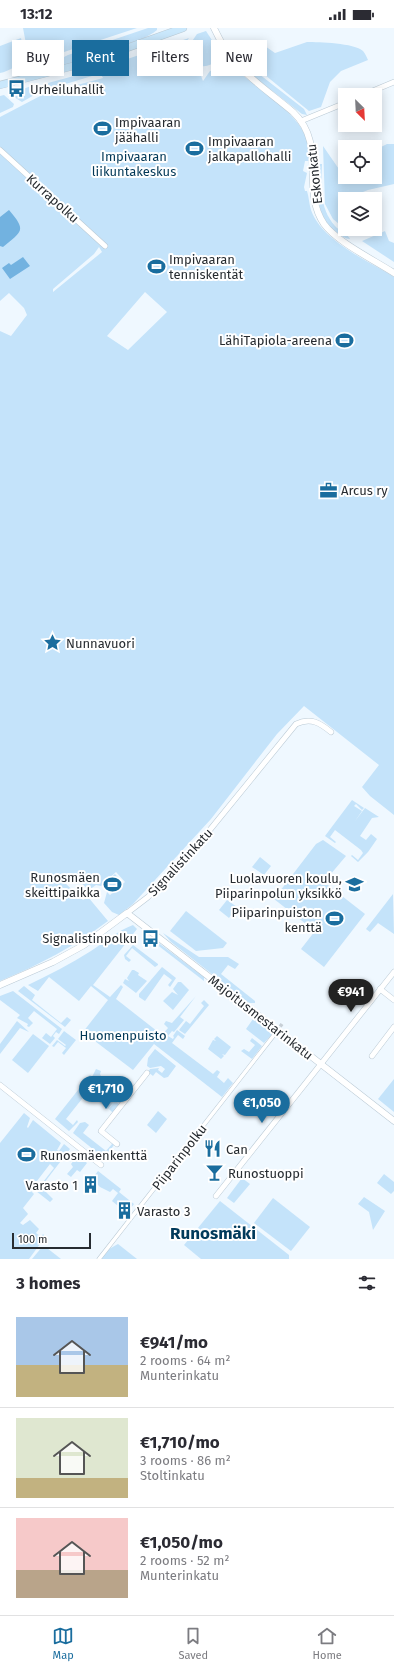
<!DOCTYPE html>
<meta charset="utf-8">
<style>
:root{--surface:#fff;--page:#f7f7f7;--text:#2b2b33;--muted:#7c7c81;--line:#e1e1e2;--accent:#1a6d9e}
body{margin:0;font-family:"Fira Sans",sans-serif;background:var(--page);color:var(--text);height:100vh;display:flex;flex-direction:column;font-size:15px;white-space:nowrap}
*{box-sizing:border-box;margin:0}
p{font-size:13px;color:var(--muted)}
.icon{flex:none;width:22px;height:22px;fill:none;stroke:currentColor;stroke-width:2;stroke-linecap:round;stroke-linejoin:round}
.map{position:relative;height:1231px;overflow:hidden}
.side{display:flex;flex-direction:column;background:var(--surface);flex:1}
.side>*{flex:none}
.hud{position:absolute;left:12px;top:12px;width:370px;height:36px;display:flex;gap:8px}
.needle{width:26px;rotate:156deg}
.buttons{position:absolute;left:338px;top:60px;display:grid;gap:8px}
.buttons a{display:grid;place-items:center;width:44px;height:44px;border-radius:0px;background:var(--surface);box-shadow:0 2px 10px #0003;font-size:20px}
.scale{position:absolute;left:12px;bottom:10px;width:79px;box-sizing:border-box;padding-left:4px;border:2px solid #272c31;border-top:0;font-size:11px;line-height:14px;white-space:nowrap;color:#272c31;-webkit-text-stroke:3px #fff;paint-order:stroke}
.price{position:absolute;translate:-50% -34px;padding:0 9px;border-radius:14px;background:var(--accent);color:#fff;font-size:13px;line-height:26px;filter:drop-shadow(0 1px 2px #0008)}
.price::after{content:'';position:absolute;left:50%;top:24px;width:12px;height:9px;margin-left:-6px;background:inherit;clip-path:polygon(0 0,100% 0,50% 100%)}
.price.active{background:#222;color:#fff}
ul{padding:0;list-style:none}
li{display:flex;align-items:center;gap:12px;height:100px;padding:0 16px}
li+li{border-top:1px solid var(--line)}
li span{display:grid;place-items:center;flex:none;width:112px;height:80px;border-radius:0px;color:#555}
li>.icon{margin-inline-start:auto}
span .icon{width:48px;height:48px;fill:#fffc;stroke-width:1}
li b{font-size:17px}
h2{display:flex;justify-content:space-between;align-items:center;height:48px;padding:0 16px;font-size:17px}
.tag{padding:0 14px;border-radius:0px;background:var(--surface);box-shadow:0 2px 10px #0003;font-size:14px;line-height:36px}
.tag.active{background:var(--accent);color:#fff}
.status{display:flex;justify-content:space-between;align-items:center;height:28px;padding:0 20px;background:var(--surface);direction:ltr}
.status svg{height:11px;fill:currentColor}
.tab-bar{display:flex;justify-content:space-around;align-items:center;height:56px;border-top:1px solid var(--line);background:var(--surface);font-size:11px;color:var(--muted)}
.tab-bar a{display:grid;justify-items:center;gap:2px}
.tab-bar .active{color:var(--accent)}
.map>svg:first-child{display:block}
.green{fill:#c4e3fa;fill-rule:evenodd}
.water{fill:#72b2e0}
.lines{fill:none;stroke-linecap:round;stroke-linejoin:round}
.pedestrian-tunnel{stroke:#c7cfd6;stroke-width:3.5;stroke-dasharray:3.5 2;stroke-linecap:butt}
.pedestrian-casing{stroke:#bbcad5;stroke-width:4.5}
.minor-casing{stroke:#bbcad5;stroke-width:6}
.tertiary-casing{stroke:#bbcad5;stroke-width:7}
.secondary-casing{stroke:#bbcad5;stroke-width:8}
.pedestrian{stroke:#fff;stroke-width:3.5}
.minor{stroke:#fff;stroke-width:5}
.tertiary{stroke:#fff;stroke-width:6}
.secondary{stroke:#cae8fc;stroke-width:7}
.labels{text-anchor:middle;stroke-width:4;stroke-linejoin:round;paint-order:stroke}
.poi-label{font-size:13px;fill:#272c31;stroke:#fff;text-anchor:start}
.park-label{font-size:13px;fill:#023857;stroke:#fff}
.street-label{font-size:13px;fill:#272c31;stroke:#fff}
.district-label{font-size:17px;font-weight:bold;fill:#003a5b;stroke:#fff}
</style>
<div class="status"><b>13:12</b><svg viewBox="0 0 49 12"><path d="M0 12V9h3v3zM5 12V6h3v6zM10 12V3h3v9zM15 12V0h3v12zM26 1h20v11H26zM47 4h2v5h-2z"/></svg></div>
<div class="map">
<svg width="394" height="1231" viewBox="0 0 394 1231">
<rect width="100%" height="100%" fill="#eff8ff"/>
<g class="green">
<path d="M23,0H137L61,25L50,35L36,41L27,21Z"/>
<path d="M148,0H157V2C142,15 85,32 64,37L62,35V30L68,27Z"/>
<path d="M206,3L221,26C218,35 206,41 197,37L203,53L210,43L229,36C249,54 290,79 303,103C308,112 309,122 310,133H305L303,143L307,145L304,159L305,163H307C309,169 309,176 311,182C322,213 367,232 394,249V787L370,768L362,759L379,737L304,678L277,706L211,791L133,876L119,887L112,884L104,875L107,864L110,867L125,854L116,844L101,858L96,857L89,862L72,847L65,855L83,872L88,869L108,893C75,918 39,937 0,953V303L11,308L27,287L24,280L9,265L0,273V89L44,66L103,50L98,41L189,10L182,20L186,22L197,6ZM99,219L102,224L53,264V261L94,226ZM145,264L167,284L128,322L107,308Z"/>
<path d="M21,10C25,28 19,41 0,45V18Z"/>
<path d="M307,14C319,14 354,15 363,23C365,25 367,30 368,32L341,43L330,54L321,79L309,83L254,38L240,20L262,16L275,25Z"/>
<path d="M237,21L247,36L259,46L304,81L307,87L302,86L249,45L234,29Z"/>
<path d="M96,42V45L92,48L49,61L48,55Z"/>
<path d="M37,56V59L34,60L36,66L22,74L9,66L15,63L16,66L20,64V62Z"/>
<path d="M4,67L14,76L13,79L0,85V68Z"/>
<path d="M387,116H394V156L368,162L345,171V173L340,177L345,188V201L333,191L325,176L323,118L343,147L345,146V149H375V122Z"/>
<path d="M318,136H322C321,159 319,179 335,198C339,203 349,207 350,211C345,211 342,208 339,206C314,190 317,161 318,136Z"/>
<path d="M385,203L389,213L394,215V234L362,213Z"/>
<path d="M352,772L364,780L362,782L356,776L354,778L362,783L355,793L365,780L379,789L372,790L360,808L366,812L371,806L377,811L368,824L358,834L351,828L352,827L358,832L363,825L361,822L335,802L330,809L336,814L335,815L325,808Z"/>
<path d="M323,812L346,828L324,854L365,886L324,939L301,921L315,903L274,871L316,816Z"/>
<path d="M260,829L271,838L264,847L252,839Z"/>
<path d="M115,846L123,855L111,865L103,856Z"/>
<path d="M393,866L394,906L378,895L370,904L366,901Z"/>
<path d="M227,872L237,879L229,890L219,882Z"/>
<path d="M186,883L227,915L223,920L196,923L170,903Z"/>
<path d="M133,897L137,901L93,957L110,969L121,957L123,959L116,971L162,1007L168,1000L164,996L166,993L172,995L196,968L180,989L184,992L174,1004L172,1003L168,1008L173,1011L174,1009L173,1008L177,1002L185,1008L183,1011L178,1007L172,1015L213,1046L217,1042L220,1044L217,1049L224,1055L228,1050L233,1055L222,1069L154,1016L133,1042L83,1004L108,972L91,958L79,973L49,949L38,963L28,957C49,947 70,936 91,923C105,914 117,903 133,897Z"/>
<path d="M163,905L199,929H228L239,936L235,941L228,937L221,946L255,973V975H249L171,914Z"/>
<path d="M152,910L204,949V953L151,912Z"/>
<path d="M133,917L158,936V937L155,939L132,920L126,928L131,932L129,934L125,931L124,927Z"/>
<path d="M162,939L176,950L170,959L168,957L172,952L164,946L145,973L139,969V966Z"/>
<path d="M132,942H134L139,945L138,947L147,953L136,965L123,955L125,951L129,953L127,950Z"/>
<path d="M178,954H181L189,962L173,982L163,973L172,964L178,967L173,961Z"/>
<path d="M211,956H214L274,1004L264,1015L246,1001L253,991L210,957Z"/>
<path d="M24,958L35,967L32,972L61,995L67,989L71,992L65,999L18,963Z"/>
<path d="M13,963L62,1001L59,1006L56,1004L53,1008L55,1010L50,1016L42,1010L46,1005L51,1009L57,1001L34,983L28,990L33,995L29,999L27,998L28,996L17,990L20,987L0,972V968Z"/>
<path d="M204,972L209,977L185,1006L179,1002L186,993L190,996L204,978L201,975Z"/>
<path d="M17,993L29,1004L20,1000L0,1026V1016Z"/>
<path d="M64,1003L76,1012L64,1027L62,1025L66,1020L58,1014L54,1019L52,1018L57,1012L65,1018L66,1017L58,1011Z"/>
<path d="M33,1006L49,1018L28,1045L12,1032Z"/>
<path d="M217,1008L231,1019L225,1027L222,1026L224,1028L221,1031L208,1021L213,1012L216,1013L214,1011Z"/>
<path d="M252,1010L262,1018L252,1031L241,1023L244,1021L249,1024L255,1017L250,1013Z"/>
<path d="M155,1021L176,1038L168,1049L164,1050L156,1044L153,1048L148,1044L150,1041L159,1040L158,1042L162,1045L165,1041L161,1038L150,1040L147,1038L148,1030Z"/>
<path d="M96,1041L101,1043L100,1046L103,1052L100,1053L103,1062L98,1068L97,1067L101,1062L93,1057L66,1091L73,1097L77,1092L78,1094L69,1103L55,1091L90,1047L92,1049Z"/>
<path d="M394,1051V1084L378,1071Z"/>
<path d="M112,1054H116L120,1057L118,1060L120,1058L127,1064V1067L124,1066L126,1068L121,1076L117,1074L120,1077L113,1085L109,1081L115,1073L108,1081L98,1073L104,1064L107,1066L105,1063Z"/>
<path d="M158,1083L167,1091L156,1105L147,1097Z"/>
<path d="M24,1085L30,1090L27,1099L28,1100L33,1092L61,1115L57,1122L59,1123L64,1116L70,1121L41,1159L53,1171L50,1174L36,1163L54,1140L50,1136L30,1162L34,1166L23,1180L28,1186L20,1195L23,1197L30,1192L39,1201L36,1205L41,1209L43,1206L44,1207L40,1216L29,1231H0V1115Z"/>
<path d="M85,1094L89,1097L83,1105L106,1123L112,1116L109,1111L114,1117L104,1130L73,1105L80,1095Z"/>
<path d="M78,1127L87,1135L80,1144L77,1142L71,1149L67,1146L73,1139L71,1136Z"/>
<path d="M98,1143L121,1161L119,1164L134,1176L127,1185L129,1180L126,1178L123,1182L112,1173L118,1165L113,1161L110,1164L100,1159L92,1151Z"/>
<path d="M384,1146L394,1154V1163L391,1166L377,1155Z"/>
<path d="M242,1150L250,1156L234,1175L227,1170Z"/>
<path d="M364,1169L385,1183L373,1202L369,1184L358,1176Z"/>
<path d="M273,1170L310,1199L291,1223L254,1195Z"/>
<path d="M220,1173L289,1227V1231H201L184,1217Z"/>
<path d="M118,1216L137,1231H101L109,1221Z"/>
<path d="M42,1219L47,1220L61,1231H32Z"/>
</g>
<g class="water">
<path d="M9,182C27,203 22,203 3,219L0,218V189Z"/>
<path d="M23,229L30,238L10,251L2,240L9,235L11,237Z"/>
</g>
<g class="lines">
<path class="pedestrian-tunnel" d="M277,1003L282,996"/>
<defs>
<path id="pedestrian" d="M99,1231L274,1007"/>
<g id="minor">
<path d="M363,67L394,54"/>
<path d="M301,93L345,75"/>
<path d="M0,122L105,218"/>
<path d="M127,885L148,869L187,830L296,696C311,689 320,695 331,704"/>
<path d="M380,961L394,972"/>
<path d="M372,1028L394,999"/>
<path d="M0,1057L101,1137"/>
<path d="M117,1116L101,1103L147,1045"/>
<path d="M216,1168L394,944"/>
</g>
<g id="tertiary">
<path d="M214,0C233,42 260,56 293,84C328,117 300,161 324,196C337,214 374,232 394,245"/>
<path d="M0,957L53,934L84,917L127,885L394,1093"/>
</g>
<path id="secondary" d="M0,57L85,35L183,0"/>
</defs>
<use href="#pedestrian" class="pedestrian-casing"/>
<use href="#minor" class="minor-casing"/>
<use href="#tertiary" class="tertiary-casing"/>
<use href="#secondary" class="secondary-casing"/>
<use href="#pedestrian" class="pedestrian"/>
<use href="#minor" class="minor"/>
<use href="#tertiary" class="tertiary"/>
<use href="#secondary" class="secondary"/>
</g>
<defs>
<symbol id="bus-bare" viewBox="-9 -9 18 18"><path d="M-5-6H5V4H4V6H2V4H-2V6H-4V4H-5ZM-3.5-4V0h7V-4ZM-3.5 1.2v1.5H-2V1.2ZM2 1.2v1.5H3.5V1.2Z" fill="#1a6d9e" stroke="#fff" stroke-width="2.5" paint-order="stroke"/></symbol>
<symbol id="stadium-bare" viewBox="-9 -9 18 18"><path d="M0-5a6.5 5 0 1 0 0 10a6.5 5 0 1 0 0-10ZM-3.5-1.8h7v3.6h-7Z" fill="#1a6d9e" stroke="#fff" stroke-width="2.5" paint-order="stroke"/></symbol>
<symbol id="office-bare" viewBox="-9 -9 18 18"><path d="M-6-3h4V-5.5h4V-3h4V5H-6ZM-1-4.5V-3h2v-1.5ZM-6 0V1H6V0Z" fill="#1a6d9e" stroke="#fff" stroke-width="2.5" paint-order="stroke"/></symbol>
<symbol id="sight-bare" viewBox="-9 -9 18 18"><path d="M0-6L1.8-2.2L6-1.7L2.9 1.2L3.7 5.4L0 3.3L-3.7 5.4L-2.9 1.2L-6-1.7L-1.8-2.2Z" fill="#1a6d9e" stroke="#fff" stroke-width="2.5" paint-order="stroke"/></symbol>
<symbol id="school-bare" viewBox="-9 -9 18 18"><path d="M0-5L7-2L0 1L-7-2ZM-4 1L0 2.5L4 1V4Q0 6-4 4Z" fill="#1a6d9e" stroke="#fff" stroke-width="2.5" paint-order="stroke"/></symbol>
<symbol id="restaurant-bare" viewBox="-9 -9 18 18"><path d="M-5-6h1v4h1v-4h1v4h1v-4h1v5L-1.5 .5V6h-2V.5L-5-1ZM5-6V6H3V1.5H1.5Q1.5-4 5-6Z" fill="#1a6d9e" stroke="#fff" stroke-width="2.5" paint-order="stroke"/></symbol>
<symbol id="bar-bare" viewBox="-9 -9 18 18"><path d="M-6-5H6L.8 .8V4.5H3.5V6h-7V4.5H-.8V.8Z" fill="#1a6d9e" stroke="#fff" stroke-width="2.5" paint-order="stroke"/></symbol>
<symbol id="building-bare" viewBox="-9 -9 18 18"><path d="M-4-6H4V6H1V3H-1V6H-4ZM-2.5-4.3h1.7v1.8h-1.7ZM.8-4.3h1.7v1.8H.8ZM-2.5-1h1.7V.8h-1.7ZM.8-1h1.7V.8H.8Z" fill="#1a6d9e" stroke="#fff" stroke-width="2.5" paint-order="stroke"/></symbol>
</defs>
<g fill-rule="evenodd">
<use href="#bus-bare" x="4" y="48" width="25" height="25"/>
<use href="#stadium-bare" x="90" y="88" width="25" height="25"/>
<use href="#stadium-bare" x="182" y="108" width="25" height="25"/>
<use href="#stadium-bare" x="144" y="226" width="25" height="25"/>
<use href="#stadium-bare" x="332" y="300" width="25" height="25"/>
<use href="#office-bare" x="316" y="450" width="25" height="25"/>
<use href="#sight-bare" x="40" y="602" width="25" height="25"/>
<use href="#stadium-bare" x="100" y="844" width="25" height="25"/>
<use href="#school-bare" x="342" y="844" width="25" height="25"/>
<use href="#stadium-bare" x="322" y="878" width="25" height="25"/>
<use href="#bus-bare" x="138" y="898" width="25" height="25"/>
<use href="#restaurant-bare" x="200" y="1108" width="25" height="25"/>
<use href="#stadium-bare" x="14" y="1114" width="25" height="25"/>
<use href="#bar-bare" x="202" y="1132" width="25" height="25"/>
<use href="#building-bare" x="78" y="1144" width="25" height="25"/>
<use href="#building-bare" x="112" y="1170" width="25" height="25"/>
</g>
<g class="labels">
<g class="poi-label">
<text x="30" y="66">Urheiluhallit</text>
<text x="115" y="99">Impivaaran<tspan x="115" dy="15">jäähalli</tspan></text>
<text x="208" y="118">Impivaaran<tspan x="208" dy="15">jalkapallohalli</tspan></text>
<text x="169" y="236">Impivaaran<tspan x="169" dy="15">tenniskentät</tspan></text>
<text x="332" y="317" text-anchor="end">LähiTapiola-areena</text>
<text x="341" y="467">Arcus ry</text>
<text x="66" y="620">Nunnavuori</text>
<text x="100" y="854" text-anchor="end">Runosmäen<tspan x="100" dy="15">skeittipaikka</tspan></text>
<text x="342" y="855" text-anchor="end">Luolavuoren koulu,<tspan x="342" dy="15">Piiparinpolun yksikkö</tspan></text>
<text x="322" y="889" text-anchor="end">Piiparinpuiston<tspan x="322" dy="15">kenttä</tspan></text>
<text x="137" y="915" text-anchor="end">Signalistinpolku</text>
<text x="226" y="1126">Can</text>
<text x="40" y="1132">Runosmäenkenttä</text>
<text x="228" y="1150">Runostuoppi</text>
<text x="78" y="1162" text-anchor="end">Varasto 1</text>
<text x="137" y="1188">Varasto 3</text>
</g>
<g class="park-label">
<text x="134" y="133">Impivaaran<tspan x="134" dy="15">liikuntakeskus</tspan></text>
<text x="123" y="1012">Huomenpuisto</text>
</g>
<g class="street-label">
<text transform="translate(314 146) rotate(-96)" y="5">Eskonkatu</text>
<text transform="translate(53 170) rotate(42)" y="5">Kurrapolku</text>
<text transform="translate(180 834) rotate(-47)" y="5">Signalistinkatu</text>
<text transform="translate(261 989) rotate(38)" y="5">Majoitusmestarinkatu</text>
<text transform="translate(179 1129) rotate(-52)" y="5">Piiparinpolku</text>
</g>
<g class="district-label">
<text x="213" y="1211">Runosmäki</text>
</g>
</g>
</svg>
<div class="buttons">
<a><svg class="needle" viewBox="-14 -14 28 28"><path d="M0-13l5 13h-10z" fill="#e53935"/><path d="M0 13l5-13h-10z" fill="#7c7c81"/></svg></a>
<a><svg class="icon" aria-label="locate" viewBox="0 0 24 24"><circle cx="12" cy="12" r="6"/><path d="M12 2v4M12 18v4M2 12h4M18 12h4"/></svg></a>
<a><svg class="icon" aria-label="layers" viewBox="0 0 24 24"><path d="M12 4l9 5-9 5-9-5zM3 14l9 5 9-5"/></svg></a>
</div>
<div class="scale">100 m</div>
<b class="price active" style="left:351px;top:985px">€941</b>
<b class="price" style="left:106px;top:1082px">€1,710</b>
<b class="price" style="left:262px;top:1096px">€1,050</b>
<div class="hud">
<a class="tag">Buy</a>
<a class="tag active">Rent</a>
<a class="tag">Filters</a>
<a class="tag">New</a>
</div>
</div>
<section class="side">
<h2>3 homes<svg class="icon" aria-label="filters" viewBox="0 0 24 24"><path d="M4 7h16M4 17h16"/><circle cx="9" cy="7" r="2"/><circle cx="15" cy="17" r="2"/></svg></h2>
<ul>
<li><span style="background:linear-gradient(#a9c7e8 60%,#c2b280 0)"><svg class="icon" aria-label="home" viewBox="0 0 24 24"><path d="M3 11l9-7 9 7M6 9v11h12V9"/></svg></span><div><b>€941/mo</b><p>2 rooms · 64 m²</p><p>Munterinkatu</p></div></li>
<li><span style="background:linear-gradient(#dfe7d0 75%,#c2b280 0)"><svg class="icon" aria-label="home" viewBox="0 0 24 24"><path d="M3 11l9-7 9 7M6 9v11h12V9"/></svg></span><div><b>€1,710/mo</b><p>3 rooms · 86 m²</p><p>Stoltinkatu</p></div></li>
<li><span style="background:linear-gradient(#f6c9c9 65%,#b9a48a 0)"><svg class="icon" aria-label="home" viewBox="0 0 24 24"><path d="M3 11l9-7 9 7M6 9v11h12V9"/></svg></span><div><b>€1,050/mo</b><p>2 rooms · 52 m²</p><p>Munterinkatu</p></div></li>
</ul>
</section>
<nav class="tab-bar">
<a class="active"><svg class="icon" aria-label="map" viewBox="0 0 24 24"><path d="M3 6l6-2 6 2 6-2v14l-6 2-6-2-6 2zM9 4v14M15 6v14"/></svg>Map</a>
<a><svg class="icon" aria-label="saved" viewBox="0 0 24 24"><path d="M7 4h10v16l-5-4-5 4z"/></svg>Saved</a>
<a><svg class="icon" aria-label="home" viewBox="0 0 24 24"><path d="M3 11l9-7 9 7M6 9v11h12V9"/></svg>Home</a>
</nav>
